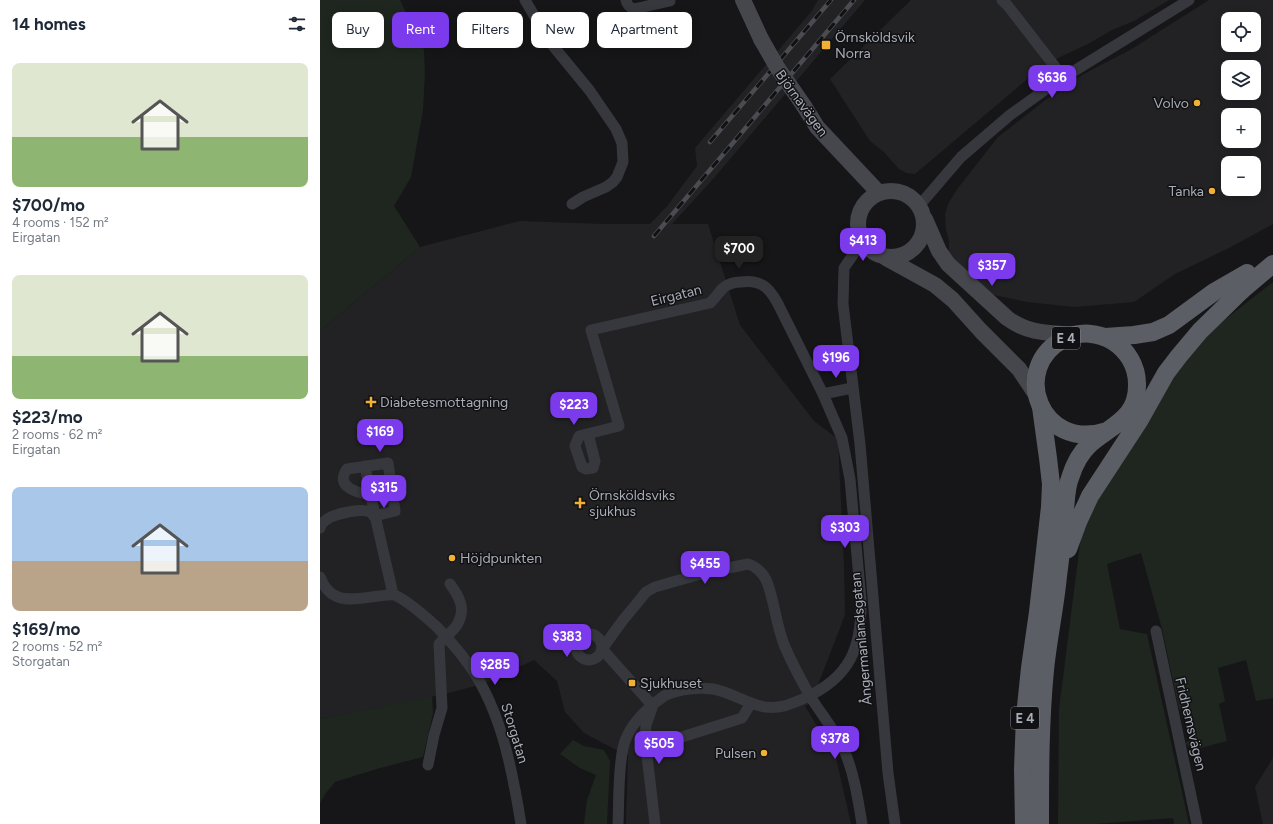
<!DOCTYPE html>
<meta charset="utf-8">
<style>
:root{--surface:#fff;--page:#f2f2f3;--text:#1f2937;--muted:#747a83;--accent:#7c3aed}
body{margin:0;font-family:Figtree,sans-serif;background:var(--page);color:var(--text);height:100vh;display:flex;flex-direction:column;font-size:15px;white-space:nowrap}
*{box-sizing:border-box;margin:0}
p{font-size:13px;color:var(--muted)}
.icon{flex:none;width:22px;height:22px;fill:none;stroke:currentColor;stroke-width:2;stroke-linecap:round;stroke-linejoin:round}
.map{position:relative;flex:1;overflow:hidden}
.drawer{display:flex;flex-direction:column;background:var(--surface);width:320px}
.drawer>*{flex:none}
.hud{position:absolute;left:12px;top:12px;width:380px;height:36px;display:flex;gap:8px}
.controls{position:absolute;left:901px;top:12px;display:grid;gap:8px}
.controls a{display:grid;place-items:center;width:40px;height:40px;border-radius:8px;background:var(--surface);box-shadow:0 2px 10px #0003;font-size:20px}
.price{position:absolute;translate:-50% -34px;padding:0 9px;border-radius:8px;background:var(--accent);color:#fff;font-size:13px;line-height:26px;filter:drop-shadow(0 1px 2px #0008)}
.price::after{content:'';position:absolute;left:50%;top:24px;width:12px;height:9px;margin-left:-6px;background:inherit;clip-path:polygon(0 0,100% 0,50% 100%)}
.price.active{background:#222;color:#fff}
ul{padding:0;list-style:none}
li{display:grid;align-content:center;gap:8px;height:212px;padding:0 12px}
li span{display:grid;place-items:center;height:124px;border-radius:8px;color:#555}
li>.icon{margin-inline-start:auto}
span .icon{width:72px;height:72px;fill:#fffc;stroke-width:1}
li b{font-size:17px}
h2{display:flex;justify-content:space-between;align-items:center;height:48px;padding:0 12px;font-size:17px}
.chip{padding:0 14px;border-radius:8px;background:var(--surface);box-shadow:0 2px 10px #0003;font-size:14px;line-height:36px}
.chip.active{background:var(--accent);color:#fff}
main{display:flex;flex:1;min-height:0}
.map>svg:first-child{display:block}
.built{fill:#222225;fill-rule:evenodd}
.green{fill:#1e261f}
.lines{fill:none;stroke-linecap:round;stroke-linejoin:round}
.minor{stroke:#37383d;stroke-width:11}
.secondary{stroke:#45474d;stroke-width:16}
.trunk{stroke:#5b5e65;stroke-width:18}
.rail-casing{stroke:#4a4c52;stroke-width:4.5}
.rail{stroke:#111113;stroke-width:3;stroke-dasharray:9;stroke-linecap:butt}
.secondary-bridge{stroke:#45474d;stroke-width:16}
.poi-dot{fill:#f2b134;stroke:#111113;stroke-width:1.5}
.labels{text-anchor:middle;stroke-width:3;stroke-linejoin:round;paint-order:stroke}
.shield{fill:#111113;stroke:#7b7e86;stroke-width:1}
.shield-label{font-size:13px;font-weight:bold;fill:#a8adb8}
.poi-label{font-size:14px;fill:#a8adb8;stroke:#111113;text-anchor:start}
.street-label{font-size:14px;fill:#a8adb8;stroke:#111113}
</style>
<main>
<section class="drawer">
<h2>14 homes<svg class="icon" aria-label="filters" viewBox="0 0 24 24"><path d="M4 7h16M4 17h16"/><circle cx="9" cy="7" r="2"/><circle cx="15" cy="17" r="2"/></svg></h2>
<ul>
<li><span style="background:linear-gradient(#dfe7d0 60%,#8fb573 0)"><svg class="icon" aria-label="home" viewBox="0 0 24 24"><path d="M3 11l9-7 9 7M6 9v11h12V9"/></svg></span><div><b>$700/mo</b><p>4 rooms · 152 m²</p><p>Eirgatan</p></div></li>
<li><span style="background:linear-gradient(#dfe7d0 65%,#8fb573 0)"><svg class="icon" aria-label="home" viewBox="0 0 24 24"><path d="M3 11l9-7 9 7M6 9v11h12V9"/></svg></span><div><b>$223/mo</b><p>2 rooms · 62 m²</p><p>Eirgatan</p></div></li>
<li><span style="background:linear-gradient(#a9c7e8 60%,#b9a48a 0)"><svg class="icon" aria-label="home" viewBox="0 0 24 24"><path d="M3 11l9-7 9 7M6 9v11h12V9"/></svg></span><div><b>$169/mo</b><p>2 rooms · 52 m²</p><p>Storgatan</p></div></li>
</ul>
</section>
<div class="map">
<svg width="953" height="824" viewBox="0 0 953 824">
<rect width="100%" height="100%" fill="#161618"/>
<g class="built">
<path d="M498,0H545L394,178L352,224H388L420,325L494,421L518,439L524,567L525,615L491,703L485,706L516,758L531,824H306L308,754L302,753L264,733L245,712L237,681L214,660L163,684L125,694L0,719V331L100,247L200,221L282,224H330L348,205L377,166L375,148L491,12Z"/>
<path d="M591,0H849L814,21L792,30L768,44L740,57L718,70L595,174L586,173L579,169L564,152L550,141L510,79Z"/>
<path d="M889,0H953V224L911,247L855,274L814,302L754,307L707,302L674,295L657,288L629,260V241L626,230L625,214L629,202L638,188L678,137L746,84L775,68L810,50ZM908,19H934V45H908ZM908,67H934V93H908ZM908,115H934V141H908ZM908,163H934V189H908Z"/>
<path d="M953,758V824H943L935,787Z"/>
</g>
<g class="green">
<path d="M0,0H80L104,50L105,74L103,110L91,177L74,206L100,247L0,331Z"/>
<path d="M953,282V698L936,701L926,660L898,668L905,701L899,704L907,741L873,750L865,743L875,738L866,711L859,709L842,629L821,553L787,564L800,629L827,634L869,824H854L853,818L776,824H738L739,709L762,528L816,410L899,324Z"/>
<path d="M112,696L113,713L103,757L60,768L15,782L6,793L0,803V719Z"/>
<path d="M253,740L264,746L284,750L290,761L287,824H264L267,800L276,775L260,768L240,754Z"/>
</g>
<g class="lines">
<g class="minor">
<path d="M205,0L229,41L270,91L296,129L302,143L303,162L297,177L293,182L286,187L263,197L252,204"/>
<path d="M306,0C307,5 309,7 314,9L350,1"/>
<path d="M682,0L688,6L743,77"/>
<path d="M599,206L641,157L690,115L733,84L869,0"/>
<path d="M544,243L537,249L524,268L523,304L540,444L568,773L575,824"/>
<path d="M503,394L532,388"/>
<path d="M268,434L275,461L273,468L266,469L262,467L255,446L259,436L299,426L271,330L390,303C395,298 399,292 403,288C408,284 414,282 421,282C444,279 452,291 461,310L503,394L522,438L530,479L541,600C542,648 530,677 485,698C471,704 461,709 445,707C427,704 411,692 393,689C377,687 361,689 346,695C342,697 339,700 336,702C321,714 307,729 303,748C298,771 299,801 298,824"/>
<path d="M45,466L55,516L75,511L68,463L27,469C14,487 38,493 51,495"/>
<path d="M0,528C1,525 3,522 6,520C13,514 38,509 47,511C52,512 54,515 56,520L73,594"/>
<path d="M0,577C11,606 33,599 59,596C63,596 70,594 74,595C86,599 107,618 117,627C126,637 135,646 143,657C180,703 192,768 201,824"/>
<path d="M836,631L877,824"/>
<circle cx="269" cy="647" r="13"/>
<path d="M332,705L282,649L303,620L318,602L326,592L335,587L384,573L428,564C436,566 444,574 447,582C455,603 456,626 465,647C472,663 481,680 490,696C501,714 515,730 524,750C534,773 538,799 542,824"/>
<path d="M332,708L326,725L325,739L335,824"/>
<path d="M346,742L422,718L431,703"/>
<path d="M108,765L114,735L122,708L119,644C124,638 135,630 138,623C146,609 139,596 130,584"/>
</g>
<g class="secondary">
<path d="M423,0L441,39"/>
<path d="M484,106L497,127L559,193"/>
<circle cx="571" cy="224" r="33"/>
<path d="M605,219L619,251L628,264L687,318C708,334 730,333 755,335"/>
<path d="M566,258L615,285L633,300L661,331L699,369L717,396"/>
</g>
<g class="trunk">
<path d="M912,296L922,290L953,264"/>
<path d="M785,337L814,335L833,332L849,325L894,292L927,273"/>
<path d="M748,549L758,522L770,496L819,421L846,373L859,356L880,331L922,290"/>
<path d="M704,824L703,769L705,716L710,668L718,612L730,507L731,484L728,458L721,407"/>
<path d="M720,824C720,773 720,722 725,670C728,639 735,608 738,576C741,554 743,532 745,511C746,500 746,488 750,478C754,465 760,453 770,444C792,425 818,418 817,384C817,347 777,322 744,339C689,367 720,453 787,431"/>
</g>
<defs>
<g id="rail">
<path d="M390,142L511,0"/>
<path d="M334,236L534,0"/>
</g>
</defs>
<use href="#rail" class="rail-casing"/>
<use href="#rail" class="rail"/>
<path class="secondary-bridge" d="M441,39L457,67L484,106"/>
</g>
<g class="poi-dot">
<rect x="501" y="40" width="10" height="10" rx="2"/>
<circle cx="877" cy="103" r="4"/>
<circle cx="892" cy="191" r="4"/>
<path d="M49 396h4v4h4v4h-4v4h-4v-4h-4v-4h4z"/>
<path d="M258 497h4v4h4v4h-4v4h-4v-4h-4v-4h4z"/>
<circle cx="132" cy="558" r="4"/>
<rect x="308" y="679" width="8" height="8" rx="2"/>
<circle cx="444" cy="753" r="4"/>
</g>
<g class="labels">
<g class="shield">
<rect x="732" y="327" width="28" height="22" rx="3"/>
<rect x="691" y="707" width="28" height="22" rx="3"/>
</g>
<g class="shield-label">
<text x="746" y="343">E 4</text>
<text x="705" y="723">E 4</text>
</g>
<g class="poi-label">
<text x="515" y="42">Örnsköldsvik<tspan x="515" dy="16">Norra</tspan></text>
<text x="869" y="108" text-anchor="end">Volvo</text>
<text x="884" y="196" text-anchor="end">Tanka</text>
<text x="60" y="407">Diabetesmottagning</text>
<text x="269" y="500">Örnsköldsviks<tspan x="269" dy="16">sjukhus</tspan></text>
<text x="140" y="563">Höjdpunkten</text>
<text x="320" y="688">Sjukhuset</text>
<text x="436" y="758" text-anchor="end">Pulsen</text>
</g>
<g class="street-label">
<text transform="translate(482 103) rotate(54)" y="5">Björnavägen</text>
<text transform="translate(356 295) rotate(-14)" y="5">Eirgatan</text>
<text transform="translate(541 639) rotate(-95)" y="5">Ångermanlandsgatan</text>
<text transform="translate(871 724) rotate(77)" y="5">Fridhemsvägen</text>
<text transform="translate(195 733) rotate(73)" y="5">Storgatan</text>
</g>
</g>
</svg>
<div class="controls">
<a><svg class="icon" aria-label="locate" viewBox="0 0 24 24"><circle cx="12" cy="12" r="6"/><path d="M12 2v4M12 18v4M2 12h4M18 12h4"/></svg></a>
<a><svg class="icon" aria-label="layers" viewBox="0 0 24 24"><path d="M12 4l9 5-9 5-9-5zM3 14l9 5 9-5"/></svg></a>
<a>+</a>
<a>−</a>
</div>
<b class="price" style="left:732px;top:99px">$636</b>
<b class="price" style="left:543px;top:262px">$413</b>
<b class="price active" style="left:419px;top:270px">$700</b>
<b class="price" style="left:672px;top:287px">$357</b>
<b class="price" style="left:516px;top:379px">$196</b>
<b class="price" style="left:254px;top:426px">$223</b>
<b class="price" style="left:60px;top:453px">$169</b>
<b class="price" style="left:64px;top:509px">$315</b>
<b class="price" style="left:525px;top:549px">$303</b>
<b class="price" style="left:385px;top:585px">$455</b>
<b class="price" style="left:247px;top:658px">$383</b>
<b class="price" style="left:175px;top:686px">$285</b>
<b class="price" style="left:515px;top:760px">$378</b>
<b class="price" style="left:339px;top:765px">$505</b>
<div class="hud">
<a class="chip">Buy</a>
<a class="chip active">Rent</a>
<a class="chip">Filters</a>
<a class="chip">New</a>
<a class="chip">Apartment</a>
</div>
</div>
</main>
